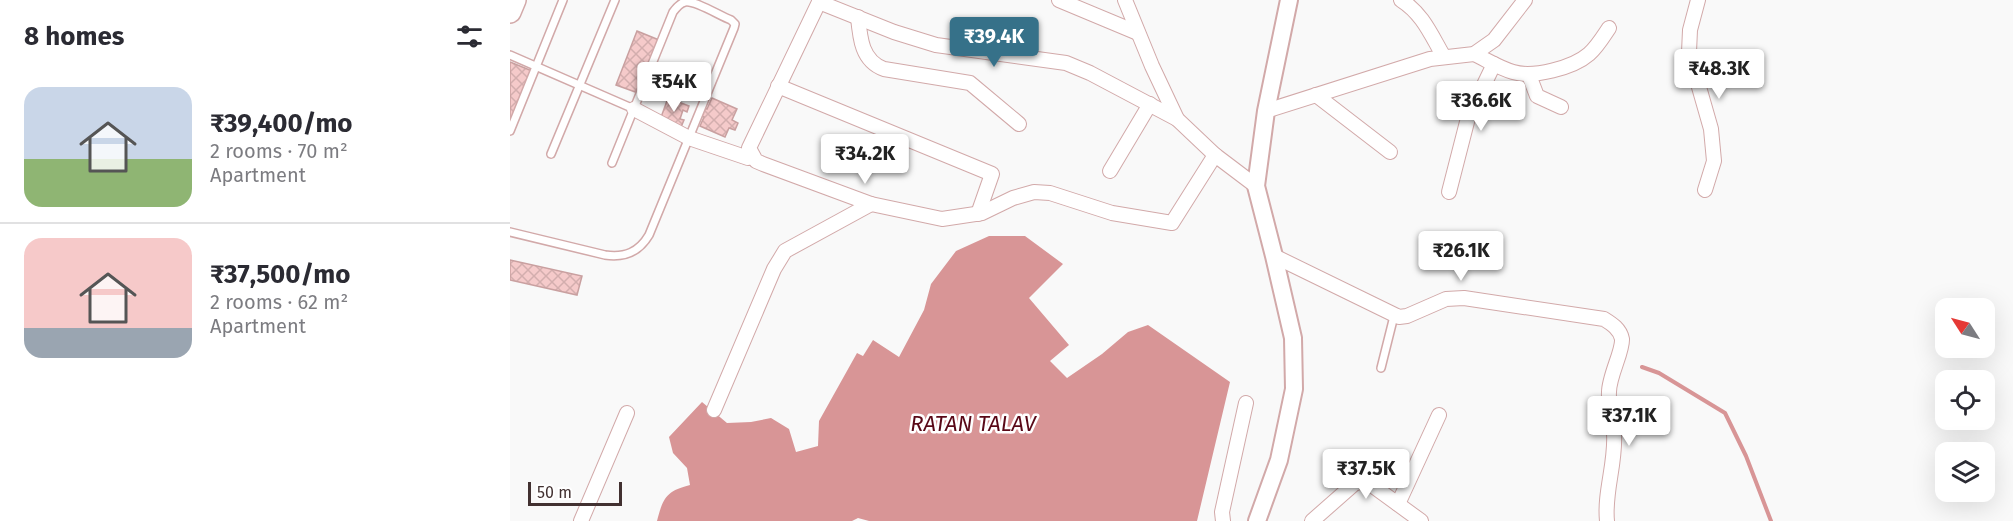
<!DOCTYPE html>
<meta charset="utf-8">
<style>
:root{--surface:#fff;--page:#f7f7f7;--text:#2b2b33;--muted:#7c7c81;--line:#e1e1e2;--accent:#367189}
body{margin:0;font-family:"Fira Sans",sans-serif;background:var(--page);color:var(--text);height:100vh;display:flex;flex-direction:column;font-size:22px;white-space:nowrap}
*{box-sizing:border-box;margin:0}
p{font-size:20px;color:var(--muted)}
.icon{flex:none;width:33px;height:33px;fill:none;stroke:currentColor;stroke-width:2;stroke-linecap:round;stroke-linejoin:round}
.map{position:relative;flex:1;overflow:hidden}
.sheet{display:flex;flex-direction:column;background:var(--surface);width:510px}
.sheet>*{flex:none}
.needle{width:39px;rotate:306deg}
.buttons{position:absolute;left:1425px;top:298px;display:grid;gap:12px}
.buttons a{display:grid;place-items:center;width:60px;height:60px;border-radius:12px;background:var(--surface);box-shadow:0 6px 24px #0002;font-size:30px}
.scale{position:absolute;left:18px;bottom:15px;width:94px;box-sizing:border-box;padding-left:6px;border:3px solid #423131;border-top:0;font-size:16px;line-height:21px;white-space:nowrap;color:#423131;-webkit-text-stroke:4px #fff;paint-order:stroke}
.price{position:absolute;translate:-50% -51px;padding:0 14px;border-radius:6px;background:#fff;color:#222;font-size:20px;line-height:39px;filter:drop-shadow(0 2px 3px #0008)}
.price::after{content:'';position:absolute;left:50%;top:36px;width:18px;height:14px;margin-left:-9px;background:inherit;clip-path:polygon(0 0,100% 0,50% 100%)}
.price.current{background:var(--accent);color:#fff}
ul{padding:0;list-style:none}
li{display:flex;align-items:center;gap:18px;height:150px;padding:0 24px}
li+li{border-top:2px solid var(--line)}
li span{display:grid;place-items:center;flex:none;width:168px;height:120px;border-radius:18px;color:#555}
li>.icon{margin-inline-start:auto}
span .icon{width:72px;height:72px;fill:#fffc;stroke-width:1}
li b{font-size:26px}
h2{display:flex;justify-content:space-between;align-items:center;height:72px;padding:0 24px;font-size:26px}
main{display:flex;flex:1;min-height:0}
.map>svg:first-child{display:block}
.water{fill:#d89596}
.lines{fill:none;stroke-linecap:round;stroke-linejoin:round}
.stream{stroke:#d89596;stroke-width:4}
.building{fill:url(#building-cross-hatch);stroke:#c9a0a0;stroke-width:1.5}
.service-casing{stroke:#d2a9a9;stroke-width:10}
.minor-casing{stroke:#d2a9a9;stroke-width:16}
.tertiary-casing{stroke:#d2a9a9;stroke-width:20}
.primary-casing{stroke:#d2a9a9;stroke-width:24}
.service{stroke:#fff;stroke-width:7}
.minor{stroke:#fff;stroke-width:14}
.tertiary{stroke:#fff;stroke-width:16}
.primary{stroke:#fff;stroke-width:21}
.labels{text-anchor:middle;stroke-width:5;stroke-linejoin:round;paint-order:stroke}
.water-label{font-size:22px;font-style:italic;fill:#590817;stroke:#fff}
</style>
<main>
<section class="sheet">
<h2>8 homes<svg class="icon" aria-label="filters" viewBox="0 0 24 24"><path d="M4 7h16M4 17h16"/><circle cx="9" cy="7" r="2"/><circle cx="15" cy="17" r="2"/></svg></h2>
<ul>
<li><span style="background:linear-gradient(#c9d6e8 60%,#8fb573 0)"><svg class="icon" aria-label="home" viewBox="0 0 24 24"><path d="M3 11l9-7 9 7M6 9v11h12V9"/></svg></span><div><b>₹39,400/mo</b><p>2 rooms · 70 m²</p><p>Apartment</p></div></li>
<li><span style="background:linear-gradient(#f6c9c9 75%,#9aa5b1 0)"><svg class="icon" aria-label="home" viewBox="0 0 24 24"><path d="M3 11l9-7 9 7M6 9v11h12V9"/></svg></span><div><b>₹37,500/mo</b><p>2 rooms · 62 m²</p><p>Apartment</p></div></li>
</ul>
</section>
<div class="map">
<svg width="1503" height="521" viewBox="0 0 1503 521">
<defs>
<pattern id="building-cross-hatch" width="8" height="8" patternUnits="userSpaceOnUse" patternTransform="scale(1.5)"><rect width="8" height="8" fill="#f5caca"/><path d="M0 0l8 8M0 8l8-8" fill="none" stroke="#d3aeae"/></pattern>
</defs>
<rect width="100%" height="100%" fill="#f9f9f9"/>
<path class="water" d="M479,236H515L553,264L519,298L559,345L540,361L557,378L592,354L618,332L638,325L720,382L687,521H359L348,518L342,521H147C153,498 156,491 180,485L177,468L163,453L159,437L192,402L217,423L241,422L261,418L279,429L286,452L308,446L309,421L347,353L353,356L363,340L389,357L414,310L421,284L446,251Z"/>
<g class="lines">
<path class="stream" d="M1132,367L1149,373L1215,413L1236,456L1261,521"/>
</g>
<g class="building">
<path d="M127,31L149,40L128,93L106,85Z"/>
<path d="M0,62L22,71L0,127Z"/>
<path d="M158,98L179,106L177,112L173,110L170,119L174,120L171,127L150,120Z"/>
<path d="M202,98L227,109L222,120L228,123L225,130L219,128L215,137L190,126L194,117L190,116L194,108L197,109Z"/>
<path d="M0,260L72,276L67,295L0,280Z"/>
</g>
<g class="lines">
<defs>
<g id="service">
<path d="M0,55L124,109"/>
<path d="M0,131L53,0"/>
<path d="M41,154L105,0"/>
<path d="M0,232L95,255C115,258 129,252 139,235L224,28L225,24L221,20C210,16 185,0 175,2C170,3 166,8 163,12L102,163"/>
<path d="M871,368L884,316"/>
</g>
<g id="minor">
<path d="M310,0L239,148L246,161L253,164L361,204L432,219L472,213L503,198L524,192L540,193L602,213L662,223L705,155"/>
<path d="M549,0L628,33"/>
<path d="M615,0L642,66L667,119L705,155L746,186"/>
<path d="M891,0C913,14 921,35 934,57"/>
<path d="M1188,0L1180,30L1179,52L1201,129L1204,161L1195,190"/>
<path d="M309,2L384,32L426,45L556,63L580,73L667,119"/>
<path d="M348,17C350,39 352,61 374,69L460,83L509,124"/>
<path d="M964,54C977,60 989,68 1003,72C1023,78 1063,68 1079,54C1087,47 1093,37 1099,28"/>
<path d="M1019,75L1027,96L1051,107"/>
<path d="M268,86L482,174L468,214"/>
<path d="M806,95L880,152"/>
<path d="M124,109L179,138L238,158L242,156"/>
<path d="M756,111L920,59L964,54L984,40L1015,0"/>
<path d="M600,171L640,104"/>
<path d="M939,192L958,118L984,64"/>
<path d="M764,256L889,317L897,316L936,299L954,298L1094,319C1102,324 1110,329 1112,339C1113,351 1099,376 1099,392C1098,406 1103,420 1104,434C1106,463 1094,492 1097,521"/>
<path d="M204,410L264,269L275,251L361,204"/>
<path d="M888,504L929,415"/>
<path d="M71,521L117,413"/>
<path d="M713,521L712,512L736,403"/>
<path d="M802,521L844,484L852,481L859,483L911,521"/>
</g>
<path id="tertiary" d="M747,521L769,460L784,389L783,338L764,256L746,186L756,111L779,0"/>
<path id="primary" d="M0,12L5,0"/>
</defs>
<use href="#service" class="service-casing"/>
<use href="#minor" class="minor-casing"/>
<use href="#tertiary" class="tertiary-casing"/>
<use href="#primary" class="primary-casing"/>
<use href="#service" class="service"/>
<use href="#minor" class="minor"/>
<use href="#tertiary" class="tertiary"/>
<use href="#primary" class="primary"/>
</g>
<g class="labels">
<g class="water-label">
<text x="463" y="431">RATAN TALAV</text>
</g>
</g>
</svg>
<div class="buttons">
<a><svg class="needle" viewBox="-14 -14 28 28"><path d="M0-13l5 13h-10z" fill="#e53935"/><path d="M0 13l5-13h-10z" fill="#7c7c81"/></svg></a>
<a><svg class="icon" aria-label="locate" viewBox="0 0 24 24"><circle cx="12" cy="12" r="6"/><path d="M12 2v4M12 18v4M2 12h4M18 12h4"/></svg></a>
<a><svg class="icon" aria-label="layers" viewBox="0 0 24 24"><path d="M12 4l9 5-9 5-9-5zM3 14l9 5 9-5"/></svg></a>
</div>
<div class="scale">50 m</div>
<b class="price current" style="left:484px;top:68px">₹39.4K</b>
<b class="price" style="left:1209px;top:100px">₹48.3K</b>
<b class="price" style="left:164px;top:113px">₹54K</b>
<b class="price" style="left:971px;top:132px">₹36.6K</b>
<b class="price" style="left:355px;top:185px">₹34.2K</b>
<b class="price" style="left:951px;top:282px">₹26.1K</b>
<b class="price" style="left:1119px;top:447px">₹37.1K</b>
<b class="price" style="left:856px;top:500px">₹37.5K</b>
</div>
</main>
